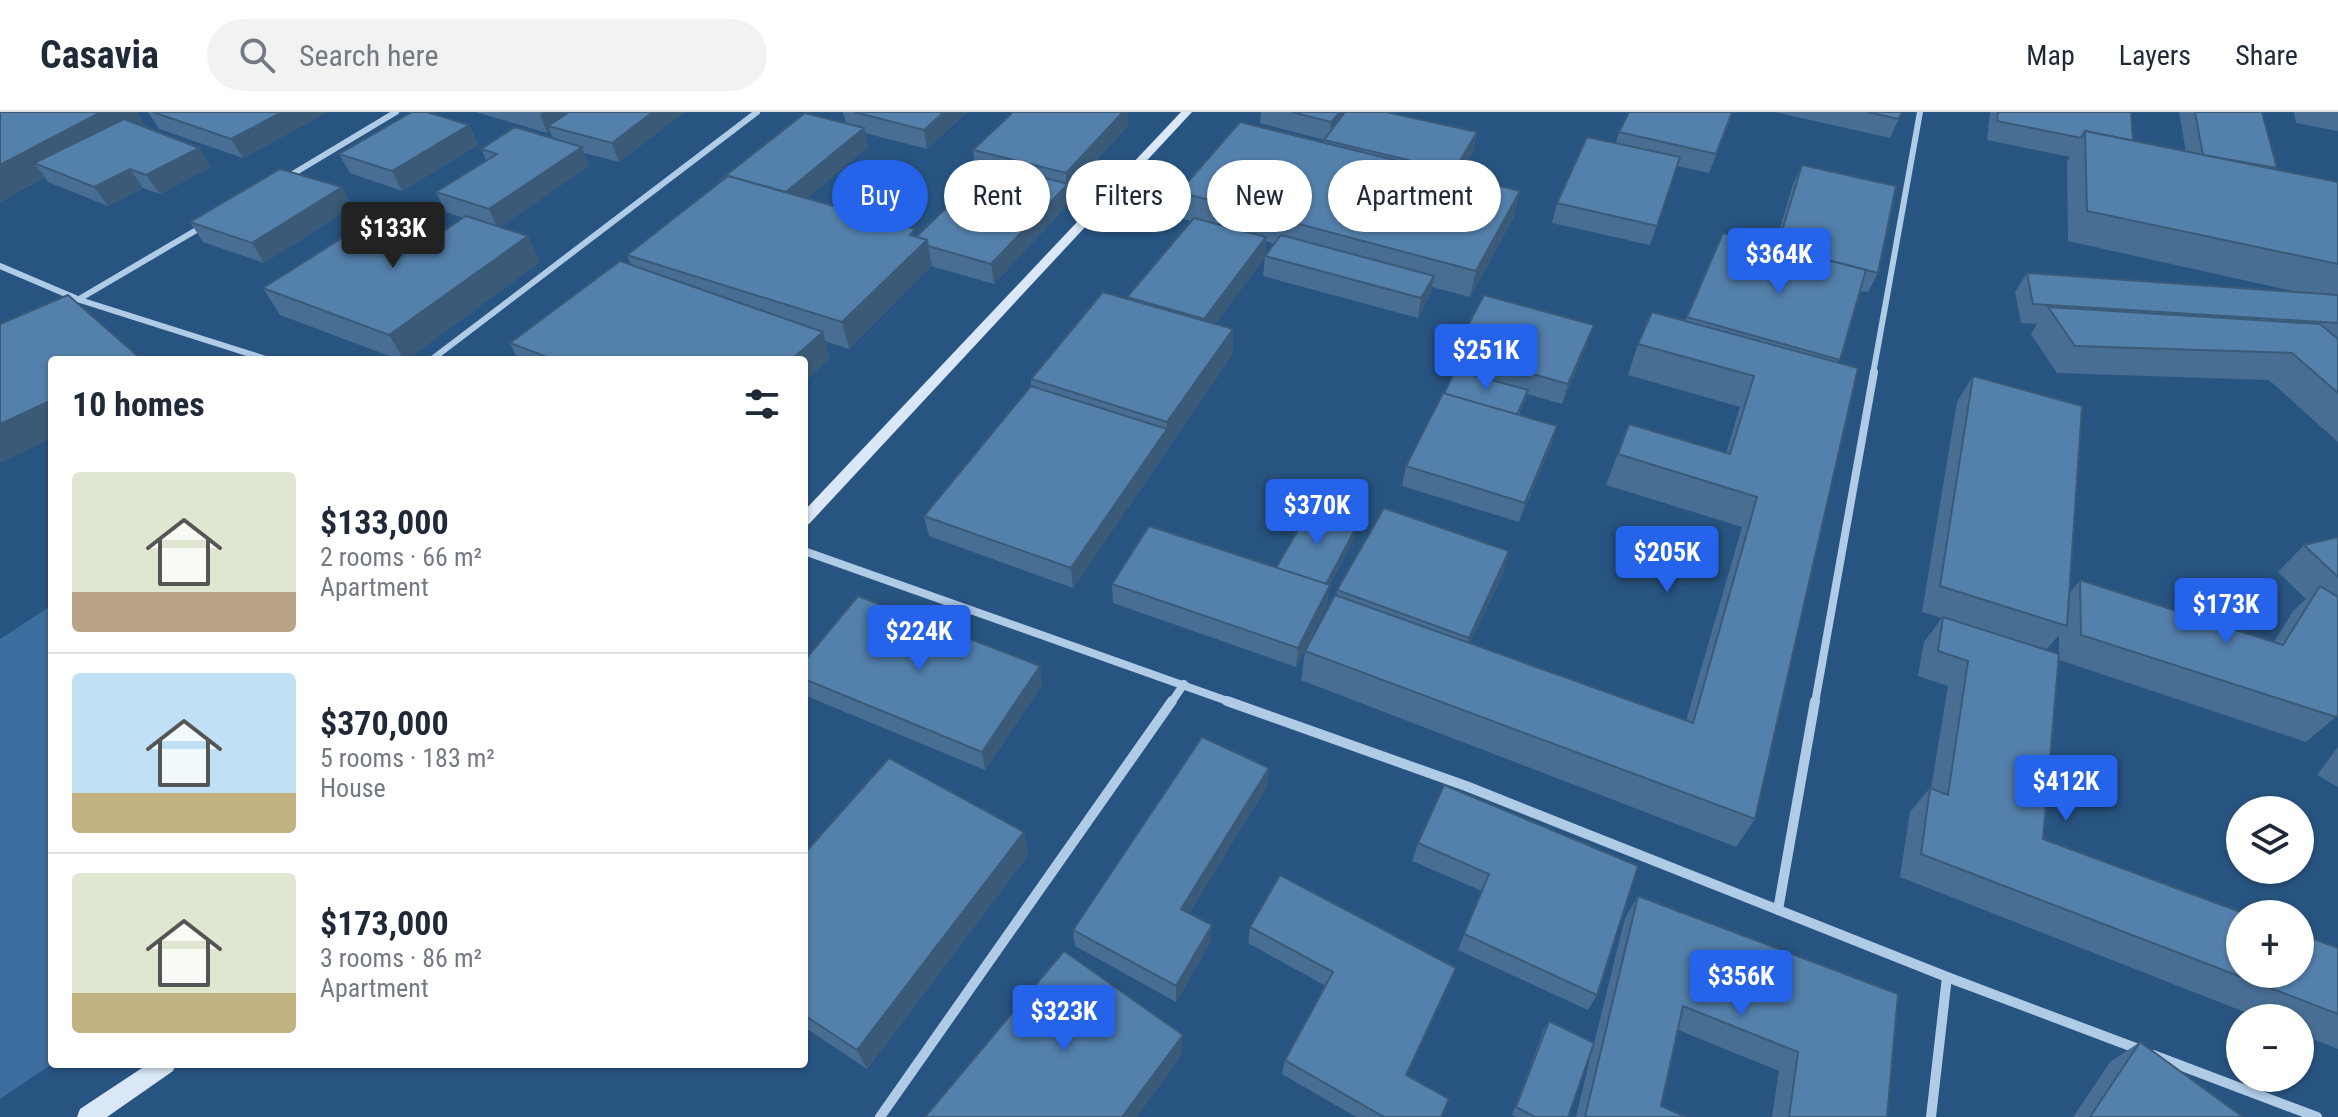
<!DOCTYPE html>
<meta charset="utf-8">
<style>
:root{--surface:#fff;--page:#f2f2f3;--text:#1f2937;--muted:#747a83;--line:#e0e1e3;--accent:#2563eb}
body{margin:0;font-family:"Roboto Condensed",sans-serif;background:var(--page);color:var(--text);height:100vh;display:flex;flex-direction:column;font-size:30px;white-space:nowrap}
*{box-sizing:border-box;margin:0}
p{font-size:26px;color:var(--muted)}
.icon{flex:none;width:44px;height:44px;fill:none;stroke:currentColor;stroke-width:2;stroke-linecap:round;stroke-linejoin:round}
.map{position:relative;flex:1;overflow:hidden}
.details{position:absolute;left:48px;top:244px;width:760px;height:712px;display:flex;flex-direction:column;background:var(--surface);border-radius:8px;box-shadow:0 2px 6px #0004}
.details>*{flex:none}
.banner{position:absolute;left:832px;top:48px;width:760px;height:72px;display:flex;gap:16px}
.tools{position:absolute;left:2226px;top:684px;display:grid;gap:16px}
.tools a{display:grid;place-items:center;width:88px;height:88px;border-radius:50%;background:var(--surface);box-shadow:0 2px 6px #0004;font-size:40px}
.price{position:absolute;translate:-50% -68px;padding:0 18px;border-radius:8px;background:var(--accent);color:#fff;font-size:26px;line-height:52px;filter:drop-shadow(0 2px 4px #0008)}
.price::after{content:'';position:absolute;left:50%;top:48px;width:24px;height:18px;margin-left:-12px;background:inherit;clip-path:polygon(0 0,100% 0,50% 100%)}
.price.current{background:#222;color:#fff}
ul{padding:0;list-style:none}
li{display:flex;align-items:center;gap:24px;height:200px;padding:0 24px}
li+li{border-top:2px solid var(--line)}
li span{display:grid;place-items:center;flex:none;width:224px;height:160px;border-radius:8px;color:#555}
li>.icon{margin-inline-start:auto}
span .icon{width:96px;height:96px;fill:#fffc;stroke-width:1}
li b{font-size:34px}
h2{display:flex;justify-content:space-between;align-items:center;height:96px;padding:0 24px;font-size:34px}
.pill{padding:0 28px;border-radius:36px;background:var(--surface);box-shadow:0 2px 6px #0004;font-size:28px;line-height:72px}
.pill.current{background:var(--accent);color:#fff}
header{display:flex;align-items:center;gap:48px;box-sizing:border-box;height:112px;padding:0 40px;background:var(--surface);border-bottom:2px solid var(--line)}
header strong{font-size:38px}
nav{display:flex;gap:44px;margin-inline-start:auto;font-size:28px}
.search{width:560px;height:72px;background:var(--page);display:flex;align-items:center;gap:20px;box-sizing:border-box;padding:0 28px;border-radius:44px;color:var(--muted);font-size:30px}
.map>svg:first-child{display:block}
.green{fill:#3c6e9f}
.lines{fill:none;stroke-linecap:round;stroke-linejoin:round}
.minor-far2{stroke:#b0cbe6;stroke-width:6}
.minor-far1{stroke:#b0cbe6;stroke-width:8}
.minor{stroke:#b0cbe6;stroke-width:10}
.secondary{fill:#d9e7f6;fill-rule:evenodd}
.wall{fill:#486e94;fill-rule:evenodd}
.shaded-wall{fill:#3b5a78}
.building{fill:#5480ac;stroke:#3b5a78;stroke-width:2}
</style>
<header>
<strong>Casavia</strong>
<div class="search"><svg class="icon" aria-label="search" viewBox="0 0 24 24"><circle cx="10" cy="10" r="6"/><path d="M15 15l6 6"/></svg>Search here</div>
<nav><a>Map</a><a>Layers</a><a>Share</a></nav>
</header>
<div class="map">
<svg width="2338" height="1005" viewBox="0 0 2338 1005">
<rect width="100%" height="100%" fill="#285481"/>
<path class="green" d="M52,493V952L0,987V527Z"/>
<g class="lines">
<g class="minor-far2">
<path d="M286,66L396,0"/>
<path d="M0,154L80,188L269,248"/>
<path d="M69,193L205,113"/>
<path d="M431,248L757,0"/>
<path d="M1873,262L1920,0"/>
</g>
<g class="minor-far1">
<path d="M804,439L1233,591"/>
<path d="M1171,591L1184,572"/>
<path d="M1815,591L1874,260"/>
</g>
<g class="minor">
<path d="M1227,589L1466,674L1947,865L2141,938"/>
<path d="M1778,798L1815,589"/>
<path d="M2153,943L2317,1005"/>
<path d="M880,1005L1172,589"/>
<path d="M1931,1005L1947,865"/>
</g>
<g class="secondary">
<path d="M1181,0H1192L809,412L804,413V399Z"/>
<path d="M148,952H176L173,959L107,1005H77L80,997Z"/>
</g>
</g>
<g class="wall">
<path d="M0,0L144,12L140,14L199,36L211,55L160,82L143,76L108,94L48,70L45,65L0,90Z"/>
<path d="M148,0H325L326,1L243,46L159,17Z"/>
<path d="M476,0H684L619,50L584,41L589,54L500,115L528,124L540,150L406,248H400L280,203L263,176L435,125L464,106L446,100L436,80L486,48L481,37L553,26L550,19L547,21Z"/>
<path d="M843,0H967L927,37L865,21L868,35L807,86L917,124L984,60L975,57L973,38L1013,0H1128V14L1068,79L1069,91L994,172L931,154L849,237L825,229L830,246L804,270V248H518L510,231L631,153L627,143L720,70V68L846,11Z"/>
<path d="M1261,0H1386L1477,20L1473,39L1459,64L1514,105L1470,185L1432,175L1430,183L1418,206L1263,164L1265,145L1215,212L1233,217L1232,243L1073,476L929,424L924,404L1031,274V267L1127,187L1191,109L1179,106V80L1323,30L1324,28L1260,11ZM1266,129L1274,132L1265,143Z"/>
<path d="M1733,0L1709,61L1677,54L1650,133L1552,111L1557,91L1616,31L1619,20Z"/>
<path d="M1775,0H1902L1890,26Z"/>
<path d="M1990,0H2131L2133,29L2186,40L2179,0H2262L2277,56L2276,58L2338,70V330L2269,268L2057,261L2031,222L2037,212L2021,211L2015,180L2027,161L2302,181L2068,129L2067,49L2070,45L1987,28Z"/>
<path d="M2294,0H2338V19L2296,11Z"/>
<path d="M469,13L478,33L402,79L350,61L339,42Z"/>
<path d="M1802,53L1878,161L1868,180L1860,179L1838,251L1755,707L1736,735L1301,568L1305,539L1337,483V478L1504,459L1470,531L1686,609L1742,415L1606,373L1629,312L1726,341L1740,295L1628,263L1638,232L1685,210L1723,121L1775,134L1793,72Z"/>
<path d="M342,75L352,95L264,151L203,130L190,110Z"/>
<path d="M1587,233L1562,292L1527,282L1519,303L1557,314L1551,334L1519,410L1402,374L1406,354L1454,261L1450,260L1454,240Z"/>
<path d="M1973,264L2069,482L2080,468L2274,530L2293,499L2306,487L2278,460L2304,433L2338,425V603L2306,630L2059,548V523L2046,538L2043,727L2338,836V937L2300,922V906H2260L1900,765L1910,700L1930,676H1931L1948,574L1918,564L1924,530L1942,506L1922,500L1957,290Z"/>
<path d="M1357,414L1355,425L1329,473L1327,493L1296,555L1113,491L1112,472L1276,456Z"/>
<path d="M804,549L1040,554L1042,573L985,658L804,583Z"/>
<path d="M2338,635V675L2317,663Z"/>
<path d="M1269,656L1267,674L1189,801L1211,829L1176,890L1075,834L1073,818Z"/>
<path d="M1444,673L1597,883L1588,898L1458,838L1482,779L1412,749L1418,731Z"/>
<path d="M1024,720L1028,743L867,957L804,915V742Z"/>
<path d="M1638,784L1887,1005H1772L1779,959L1678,918L1661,994L1686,1005H1576L1593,934L1568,1005H1516L1512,1003L1544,917L1549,909L1594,931L1625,806Z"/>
<path d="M1250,815L1456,856L1406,964L1441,1005H1356L1282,962L1285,948L1326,874L1248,831Z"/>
<path d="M2140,930L2243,1005H2073L2110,950Z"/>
</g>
<g class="shaded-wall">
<path d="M101,0H137L144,12L55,60L34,51L45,65L0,90V53Z"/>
<path d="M282,0H325L326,1L243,46L231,27Z"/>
<path d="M543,0H579L548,14L550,19L547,21L540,2Z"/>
<path d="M653,0H684L619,50L612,31Z"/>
<path d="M944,0H967L927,37L924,18Z"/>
<path d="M1123,0H1128V14L1068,79L1069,91L994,172L991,152L1066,73V61Z"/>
<path d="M1340,0H1354L1329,29L1331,10Z"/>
<path d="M469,13L478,33L402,79L392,59Z"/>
<path d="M864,16L868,35L786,104L781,85Z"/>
<path d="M1477,20L1473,39L1450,79L1454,59Z"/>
<path d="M582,35L589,54L498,117L489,97Z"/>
<path d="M199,36L211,55L160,82L146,63Z"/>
<path d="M130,57L143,76L108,94L94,75Z"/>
<path d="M342,75L352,95L264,151L252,131Z"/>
<path d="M1520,79L1514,105L1470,185L1476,159Z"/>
<path d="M528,124L540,150L406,248H404L389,223Z"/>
<path d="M1266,125L1265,145L1204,227V207Z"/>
<path d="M927,128L932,154L849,237L842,210Z"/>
<path d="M1434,164L1430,183L1418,206L1421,186Z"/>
<path d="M1594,213L1587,233L1562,292L1568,272Z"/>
<path d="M1233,217L1232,243L1073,476L1071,456L1167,317V310Z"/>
<path d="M823,220L830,246L804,270V248H791Z"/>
<path d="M52,288V326L0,351V312Z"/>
<path d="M1557,314L1551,334L1519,410L1525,391Z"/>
<path d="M1357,414L1355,425L1322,486L1324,476Z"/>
<path d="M1509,439L1504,459L1463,546L1469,526Z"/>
<path d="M1330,473L1327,493L1296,555L1298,536Z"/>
<path d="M1040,554L1042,573L985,658L982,640Z"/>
<path d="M1269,656L1267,674L1181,814V797Z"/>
<path d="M1024,720L1028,743L867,957L857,938Z"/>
<path d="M1212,813L1211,829L1176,890V874Z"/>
<path d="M1456,856L1450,871L1400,977L1406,963Z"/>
<path d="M1183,923L1182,943L1137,1005H1122Z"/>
</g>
<g class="building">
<path d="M0,0H101L0,53Z"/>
<path d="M153,0H282L231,27Z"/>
<path d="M412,0H427L469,13L392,59L339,42Z"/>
<path d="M569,0H653L612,31L548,14Z"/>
<path d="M854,0H944L924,18Z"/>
<path d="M1013,0H1123L1066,61L973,38Z"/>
<path d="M1292,0H1340L1331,10Z"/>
<path d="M1345,0H1386L1477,20L1454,59L1324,28Z"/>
<path d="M1629,0H1732L1716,42L1619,20Z"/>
<path d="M1867,0H1902L1899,7Z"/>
<path d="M1998,0H2131L2133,29L2085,19L2081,26L1997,9Z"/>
<path d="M2195,0H2262L2277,56L2203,43Z"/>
<path d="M805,1L864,16L786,80L728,64L722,68H720Z"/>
<path d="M124,7L199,36L146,63L130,57L94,75L34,51Z"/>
<path d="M1240,10L1520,79L1476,159L1179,80Z"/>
<path d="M515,15L582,35L489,97L436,80L497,42L481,37Z"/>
<path d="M2085,19L2338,70V152L2087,99Z"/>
<path d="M1587,25L1680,45L1657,114L1557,91Z"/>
<path d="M992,52L1068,72L991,152L928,134L927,128L916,125Z"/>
<path d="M1802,53L1896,74L1878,161L1777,135Z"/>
<path d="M280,57L342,75L252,131L190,110Z"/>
<path d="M728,64L915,117L910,123L927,128L842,210L627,143Z"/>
<path d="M466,104L528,124L389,223L263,176L375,105L435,125Z"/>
<path d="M1194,106L1266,125L1204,207L1127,185Z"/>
<path d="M1723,121L1866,158L1840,248L1687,205Z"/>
<path d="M1281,123L1434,164L1421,186L1265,144Z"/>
<path d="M620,149L823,220L791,248H555L510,231Z"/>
<path d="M2027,161L2338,183V211L2033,192Z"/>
<path d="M1103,180L1233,217L1167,310L1031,267Z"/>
<path d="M68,183L140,246L135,248H52V288L0,312V212Z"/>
<path d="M1484,183L1594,213L1568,272L1454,240Z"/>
<path d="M2048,195L2320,212L2338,227V281L2292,241L2075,234Z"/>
<path d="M1652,200L1858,256L1755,707L1305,539L1335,483L1693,611L1757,385L1618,342L1629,312L1730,342L1754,264L1638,232Z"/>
<path d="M1455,258L1528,278L1517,303L1444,282Z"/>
<path d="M1973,264L2082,294L2067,514L1940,474Z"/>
<path d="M1031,274L1167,317L1071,456L924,404Z"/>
<path d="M1443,281L1557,314L1525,391L1406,354Z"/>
<path d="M1384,396L1509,439L1469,526L1337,478Z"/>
<path d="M1309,399L1357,414L1326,472L1276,456Z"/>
<path d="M1149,414L1330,473L1298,536L1112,472Z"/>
<path d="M2338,425V465L2304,433Z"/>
<path d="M2080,468L2283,533L2320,474L2338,485V603L2336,605L2081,523Z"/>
<path d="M858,484L1040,554L982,640L804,567V549Z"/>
<path d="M1943,505L2059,542L2043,727L2246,802H2240V862H2300V822L2338,836V902L1921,742L1930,676L1948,683L1968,549L1938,539Z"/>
<path d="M1202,625L1269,656L1181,797L1212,813L1176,874L1073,818Z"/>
<path d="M889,646L1024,720L857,938L804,903V742Z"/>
<path d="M1444,673L1638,754L1597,883L1464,822L1489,762L1418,731Z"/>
<path d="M1280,763L1456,856L1406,963L1449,987L1441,1005H1384L1285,948L1333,860L1250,815Z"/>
<path d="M1638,784L1898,882L1887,1005H1789L1798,940L1683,894L1661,994L1686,1005H1585Z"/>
<path d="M1064,839L1183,923L1122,1005H925Z"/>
<path d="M1549,909L1594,931L1568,1005H1535L1516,995Z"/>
<path d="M2140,930L2243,1005H2090Z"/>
</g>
</svg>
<div class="tools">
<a><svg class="icon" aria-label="layers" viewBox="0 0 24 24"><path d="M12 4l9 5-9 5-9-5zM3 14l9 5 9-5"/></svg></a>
<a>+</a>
<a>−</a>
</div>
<b class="price current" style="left:393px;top:158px">$133K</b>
<b class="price" style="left:1779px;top:184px">$364K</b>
<b class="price" style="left:1486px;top:280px">$251K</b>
<b class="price" style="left:1317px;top:435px">$370K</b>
<b class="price" style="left:1667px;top:482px">$205K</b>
<b class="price" style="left:2226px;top:534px">$173K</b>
<b class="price" style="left:919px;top:561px">$224K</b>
<b class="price" style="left:2066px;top:711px">$412K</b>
<b class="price" style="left:1741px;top:906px">$356K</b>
<b class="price" style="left:1064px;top:941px">$323K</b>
<div class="banner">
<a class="pill current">Buy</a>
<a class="pill">Rent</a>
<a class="pill">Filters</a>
<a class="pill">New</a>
<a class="pill">Apartment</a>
</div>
<section class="details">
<h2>10 homes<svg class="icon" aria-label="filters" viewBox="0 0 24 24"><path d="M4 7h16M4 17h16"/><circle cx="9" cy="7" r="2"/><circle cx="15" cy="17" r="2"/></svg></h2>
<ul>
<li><span style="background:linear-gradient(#dfe7d0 75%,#b9a48a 0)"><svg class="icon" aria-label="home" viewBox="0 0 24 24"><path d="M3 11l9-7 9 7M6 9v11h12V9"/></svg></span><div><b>$133,000</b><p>2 rooms · 66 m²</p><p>Apartment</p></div></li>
<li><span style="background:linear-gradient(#bfe0f5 75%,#c2b280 0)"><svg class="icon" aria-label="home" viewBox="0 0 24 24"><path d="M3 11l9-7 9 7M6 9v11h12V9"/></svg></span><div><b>$370,000</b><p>5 rooms · 183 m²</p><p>House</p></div></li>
<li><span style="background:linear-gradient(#dfe7d0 75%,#c2b280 0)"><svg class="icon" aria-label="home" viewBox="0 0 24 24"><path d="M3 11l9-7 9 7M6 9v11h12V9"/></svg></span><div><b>$173,000</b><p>3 rooms · 86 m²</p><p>Apartment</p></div></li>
</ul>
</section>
</div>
